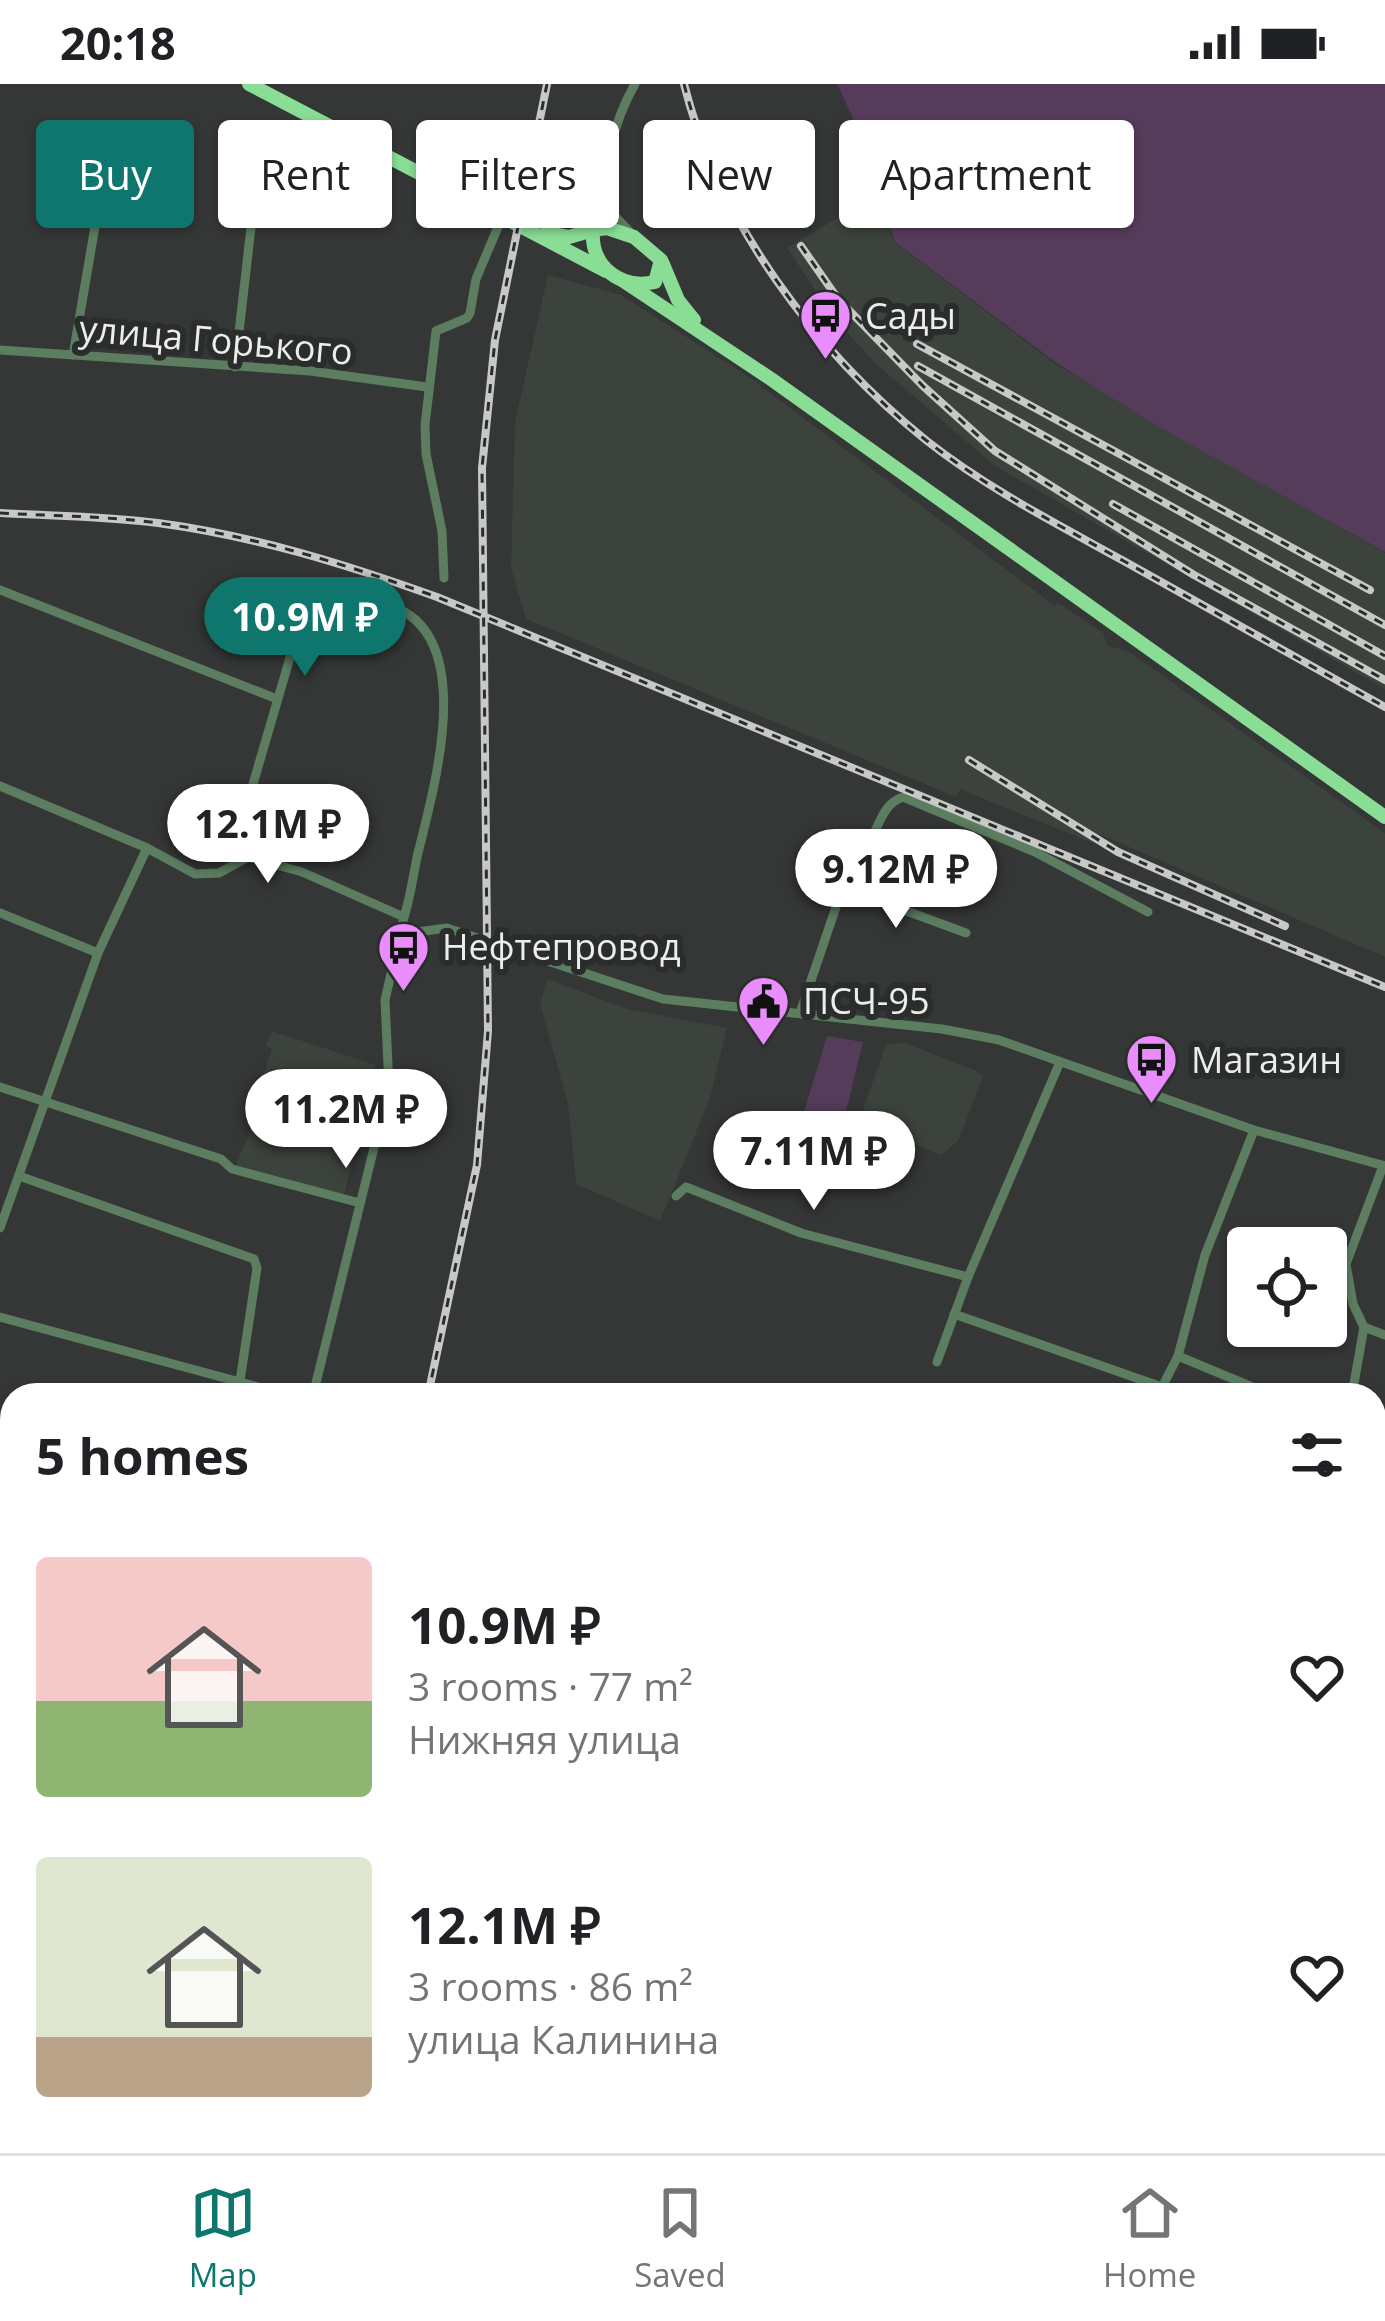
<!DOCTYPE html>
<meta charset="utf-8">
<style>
:root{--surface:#fff;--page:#f6f6f6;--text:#202124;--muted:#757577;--line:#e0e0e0;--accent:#0f766e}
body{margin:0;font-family:"Open Sans",sans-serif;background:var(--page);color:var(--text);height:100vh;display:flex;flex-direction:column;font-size:45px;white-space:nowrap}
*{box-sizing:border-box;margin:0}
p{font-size:39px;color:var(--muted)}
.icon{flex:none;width:66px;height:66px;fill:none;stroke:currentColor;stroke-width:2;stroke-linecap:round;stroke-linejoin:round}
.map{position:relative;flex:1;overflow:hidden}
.side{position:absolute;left:0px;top:1299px;width:1386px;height:771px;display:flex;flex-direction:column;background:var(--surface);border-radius:36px 36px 0 0;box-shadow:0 3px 9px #0004}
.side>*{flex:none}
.guide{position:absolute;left:36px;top:36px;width:1314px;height:108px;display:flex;gap:24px}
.fabs{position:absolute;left:1227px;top:1143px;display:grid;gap:24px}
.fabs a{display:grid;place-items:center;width:120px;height:120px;border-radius:12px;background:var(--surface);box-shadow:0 3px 9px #0004;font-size:60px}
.price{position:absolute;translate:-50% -102px;padding:0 27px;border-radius:42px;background:#fff;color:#222;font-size:39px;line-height:78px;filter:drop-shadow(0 3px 6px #0008)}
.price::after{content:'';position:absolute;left:50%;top:72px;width:36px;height:27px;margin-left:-18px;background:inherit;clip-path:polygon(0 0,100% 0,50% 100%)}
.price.active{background:var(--accent);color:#fff}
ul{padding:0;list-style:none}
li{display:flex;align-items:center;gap:36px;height:300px;padding:0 36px}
li span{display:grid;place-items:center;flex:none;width:336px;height:240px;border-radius:12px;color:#555}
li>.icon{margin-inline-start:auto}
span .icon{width:144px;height:144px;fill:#fffc;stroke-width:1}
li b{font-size:51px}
h2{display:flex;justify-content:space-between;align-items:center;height:144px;padding:0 36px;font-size:51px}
.chip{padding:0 42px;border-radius:12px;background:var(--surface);box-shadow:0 3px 9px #0004;font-size:42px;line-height:108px}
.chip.active{background:var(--accent);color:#fff}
.status{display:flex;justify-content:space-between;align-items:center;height:84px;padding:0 60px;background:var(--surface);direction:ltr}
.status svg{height:33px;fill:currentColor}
.menu{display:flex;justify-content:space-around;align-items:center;height:168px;border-top:3px solid var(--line);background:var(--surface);font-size:33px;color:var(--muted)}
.menu a{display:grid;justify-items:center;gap:6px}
.menu .active{color:var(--accent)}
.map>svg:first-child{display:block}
.built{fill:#3c423c}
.green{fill:#563c5b}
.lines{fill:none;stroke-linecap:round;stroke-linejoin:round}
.minor{stroke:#5c7d60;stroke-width:9}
.highway{stroke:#89dd95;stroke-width:14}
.rail-casing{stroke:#c7c9c7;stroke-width:8}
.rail{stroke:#2a2d2b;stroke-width:3;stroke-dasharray:9;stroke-linecap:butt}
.labels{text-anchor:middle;stroke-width:12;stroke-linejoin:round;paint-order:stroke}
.poi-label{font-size:36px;fill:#eceeec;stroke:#2a2d2b;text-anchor:start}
.street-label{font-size:36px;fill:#eceeec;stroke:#2a2d2b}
</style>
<div class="status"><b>20:18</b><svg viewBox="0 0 49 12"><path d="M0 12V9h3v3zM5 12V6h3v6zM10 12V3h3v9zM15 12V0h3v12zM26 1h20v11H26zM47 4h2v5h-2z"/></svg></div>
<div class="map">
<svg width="1385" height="2069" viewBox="0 0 1385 2069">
<rect width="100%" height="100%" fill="#343735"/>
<g class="built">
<path d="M876,111L894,158L1057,281L1385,469V605L995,382L876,280L833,233L787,164Z"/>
<path d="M548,191L621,211L746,291L1055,522L1058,519L1103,549L1108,562L1128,567L1385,749V873L1099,750L1092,759L960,705L956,713L526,535L511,484L515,338Z"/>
<path d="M547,895L627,925L727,944L710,1014L660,1137L576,1100L568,1020L540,920Z"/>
<path d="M272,947L376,981L344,1111L235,1083L261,1022L254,1019L272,965L266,962Z"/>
<path d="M905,959L977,987L983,993L958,1057L941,1071L859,1037L886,960Z"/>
<path d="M1374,1500L1385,1501V1646L1374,1672Z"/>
</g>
<g class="green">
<path d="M837,0H1385V468L1154,340L1058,280L895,158L853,34Z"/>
<path d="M827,952L863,958L838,1060L798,1048Z"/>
</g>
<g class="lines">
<g class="minor">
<path d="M606,102L612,129L631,149"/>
<path d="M596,146C603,95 609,45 635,0"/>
<path d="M0,266L310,287L427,303"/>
<path d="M73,271L105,84"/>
<path d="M235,283L253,126"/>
<path d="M444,494L442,447L426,370L425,341L436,247L467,234L470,229L476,195L503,131"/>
<path d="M0,506L277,615"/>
<path d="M0,702L147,764L195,790L219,789L248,773L302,788L404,833L385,916L389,1003L313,1311"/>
<path d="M248,773L237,765L239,748L303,529C317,516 355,516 374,518C484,533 435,700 418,769C413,790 411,812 404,833"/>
<path d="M842,803L966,849"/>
<path d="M0,829L98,869"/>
<path d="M396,874L417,848L447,844L663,915L942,945L999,956L1254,1046L1385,1082"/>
<path d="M800,929L854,770C880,760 875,722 903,713L1035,768L1148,828"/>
<path d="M0,1003L221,1075L232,1085L360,1119"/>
<path d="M19,1092L254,1175L257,1184L240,1297"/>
<path d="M676,1112L686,1103L801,1149L968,1193"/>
<path d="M0,1144L98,869L147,764"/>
<path d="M954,1230L1162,1303L1178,1272L1272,1311"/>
<path d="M0,1233L288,1311"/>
<path d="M1364,1243L1385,1251"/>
<path d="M1178,1272L1205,1171L1254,1046"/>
<path d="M937,1278L968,1193L1060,978"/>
<path d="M1352,1311L1364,1243L1353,1220L1346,1180L1383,1082"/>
<path d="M1374,1360L1385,1365"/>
<path d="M0,1680L12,1684"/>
<path d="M107,2069L116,2058"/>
<path d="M345,2069V2058"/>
</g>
<g class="highway">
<path d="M249,0L606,187"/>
<path d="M607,144L634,153L661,176L655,198C620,206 590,182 593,146Z"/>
<path d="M546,149L569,153L593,146"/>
<path d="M662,178L678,216L694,236"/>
<path d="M622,196L771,295L1385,733"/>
</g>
<defs>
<g id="rail">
<path d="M684,0C719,139 816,268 927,357C987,404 1055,439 1122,476C1209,525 1297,574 1385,623"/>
<path d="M801,162L838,215L923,302L995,367L1194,491L1385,596"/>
<path d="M917,260L1370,506"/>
<path d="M918,282L1385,541"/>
<path d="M1113,420L1385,572"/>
<path d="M0,429C52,432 106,432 158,439C255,452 345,480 437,513L1385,903"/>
<path d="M969,676L1118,768L1285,842"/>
<path d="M428,1311L477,1081L488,947L482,384L495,256L547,0"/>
<path d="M280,2069L282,2058"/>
</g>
</defs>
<use href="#rail" class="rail-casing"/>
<use href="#rail" class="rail"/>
</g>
<defs>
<symbol id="bus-pin" viewBox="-11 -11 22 30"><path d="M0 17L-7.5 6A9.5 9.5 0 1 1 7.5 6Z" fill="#ea8dfc" stroke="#2a2d2b"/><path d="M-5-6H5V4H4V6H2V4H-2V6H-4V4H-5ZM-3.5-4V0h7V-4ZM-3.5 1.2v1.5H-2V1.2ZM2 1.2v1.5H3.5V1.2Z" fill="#111"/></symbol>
<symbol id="civic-pin" viewBox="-11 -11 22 30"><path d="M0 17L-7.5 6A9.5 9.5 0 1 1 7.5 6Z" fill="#ea8dfc" stroke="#2a2d2b"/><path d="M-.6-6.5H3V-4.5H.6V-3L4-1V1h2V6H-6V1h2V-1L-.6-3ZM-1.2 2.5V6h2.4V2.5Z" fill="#111"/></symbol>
</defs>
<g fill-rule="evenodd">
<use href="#bus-pin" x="796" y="202" width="59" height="81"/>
<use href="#bus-pin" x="374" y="834" width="59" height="81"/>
<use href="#civic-pin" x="734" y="888" width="59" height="81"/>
<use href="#bus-pin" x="1122" y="946" width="59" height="81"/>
</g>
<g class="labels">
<g class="poi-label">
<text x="865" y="245">Сады</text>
<text x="442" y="876">Нефтепровод</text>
<text x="803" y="930">ПСЧ-95</text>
<text x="1191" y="989">Магазин</text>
</g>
<g class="street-label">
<text transform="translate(216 256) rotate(5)" y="13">улица Горького</text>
</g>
</g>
</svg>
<div class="fabs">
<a><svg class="icon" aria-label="locate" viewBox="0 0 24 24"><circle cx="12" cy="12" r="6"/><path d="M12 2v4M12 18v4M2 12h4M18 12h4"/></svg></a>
</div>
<b class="price active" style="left:305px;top:595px">10.9M ₽</b>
<b class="price" style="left:268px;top:802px">12.1M ₽</b>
<b class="price" style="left:896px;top:847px">9.12M ₽</b>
<b class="price" style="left:346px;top:1087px">11.2M ₽</b>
<b class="price" style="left:814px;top:1129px">7.11M ₽</b>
<div class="guide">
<a class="chip active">Buy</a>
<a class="chip">Rent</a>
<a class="chip">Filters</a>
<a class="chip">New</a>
<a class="chip">Apartment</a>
</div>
<section class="side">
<h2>5 homes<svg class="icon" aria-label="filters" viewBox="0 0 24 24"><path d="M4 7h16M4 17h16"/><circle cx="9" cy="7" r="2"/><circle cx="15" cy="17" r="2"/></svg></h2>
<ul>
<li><span style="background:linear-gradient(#f6c9c9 60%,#8fb573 0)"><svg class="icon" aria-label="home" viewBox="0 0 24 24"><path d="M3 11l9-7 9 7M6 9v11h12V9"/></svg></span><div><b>10.9M ₽</b><p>3 rooms · 77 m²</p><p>Нижняя улица</p></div><svg class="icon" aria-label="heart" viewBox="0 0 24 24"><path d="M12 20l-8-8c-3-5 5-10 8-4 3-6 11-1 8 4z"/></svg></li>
<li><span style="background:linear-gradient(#dfe7d0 75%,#b9a48a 0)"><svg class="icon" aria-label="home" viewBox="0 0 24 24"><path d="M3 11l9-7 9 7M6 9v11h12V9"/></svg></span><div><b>12.1M ₽</b><p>3 rooms · 86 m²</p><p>улица Калинина</p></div><svg class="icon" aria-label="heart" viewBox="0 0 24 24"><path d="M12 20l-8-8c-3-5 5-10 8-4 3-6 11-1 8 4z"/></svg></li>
</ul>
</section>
</div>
<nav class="menu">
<a class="active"><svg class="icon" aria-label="map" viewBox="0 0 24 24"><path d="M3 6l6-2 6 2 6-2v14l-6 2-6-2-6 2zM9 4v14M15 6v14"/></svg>Map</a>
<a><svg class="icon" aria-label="saved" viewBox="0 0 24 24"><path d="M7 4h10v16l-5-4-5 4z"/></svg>Saved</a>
<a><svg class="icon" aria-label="home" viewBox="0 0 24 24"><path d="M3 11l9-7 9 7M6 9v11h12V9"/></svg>Home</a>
</nav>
